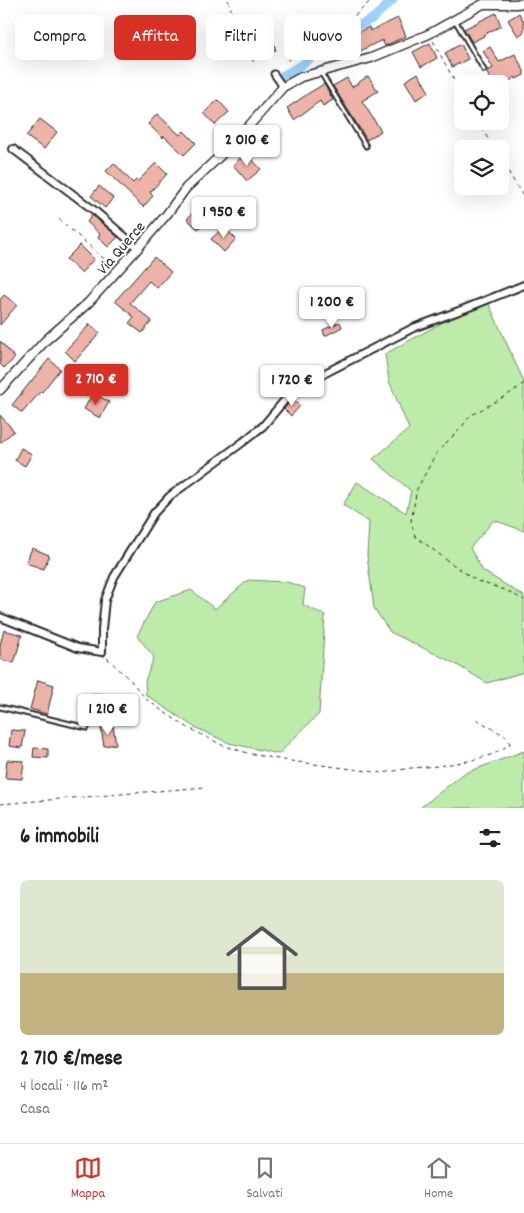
<!DOCTYPE html>
<html lang="it">
<meta charset="utf-8">
<style>
:root{--surface:#fff;--page:#f6f6f6;--text:#222;--muted:#767676;--line:#e0e0e0;--accent:#d93025}
body{margin:0;font-family:Dekko,sans-serif;background:var(--page);color:var(--text);height:100vh;display:flex;flex-direction:column;font-size:19px;white-space:nowrap}
*{box-sizing:border-box;margin:0}
p{font-size:16px;color:var(--muted)}
.icon{flex:none;width:28px;height:28px;fill:none;stroke:currentColor;stroke-width:2;stroke-linecap:round;stroke-linejoin:round}
.map{position:relative;height:808px;overflow:hidden}
.drawer{display:flex;flex-direction:column;background:var(--surface);flex:1}
.drawer>*{flex:none}
.top-card{position:absolute;left:15px;top:15px;width:495px;height:45px;display:flex;gap:10px}
.buttons{position:absolute;left:454px;top:75px;display:grid;gap:10px}
.buttons a{display:grid;place-items:center;width:55px;height:55px;border-radius:8px;background:var(--surface);box-shadow:0 5px 20px #0002;font-size:25px}
.price{position:absolute;translate:-50% -42px;padding:0 11px;border-radius:5px;background:#fff;color:#222;font-size:16px;line-height:32px;filter:drop-shadow(0 1px 2px #0008)}
.price::after{content:'';position:absolute;left:50%;top:30px;width:15px;height:11px;margin-left:-8px;background:inherit;clip-path:polygon(0 0,100% 0,50% 100%)}
.price.on{background:var(--accent);color:#fff}
ul{padding:0;list-style:none}
li{display:grid;align-content:center;gap:10px;height:265px;padding:0 20px}
li span{display:grid;place-items:center;height:155px;border-radius:8px;color:#555}
li>.icon{margin-inline-start:auto}
span .icon{width:90px;height:90px;fill:#fffc;stroke-width:1}
li b{font-size:21px}
h2{display:flex;justify-content:space-between;align-items:center;height:60px;padding:0 20px;font-size:21px}
.pill{padding:0 18px;border-radius:8px;background:var(--surface);box-shadow:0 5px 20px #0002;font-size:18px;line-height:45px}
.pill.on{background:var(--accent);color:#fff}
.tab-bar{display:flex;justify-content:space-around;align-items:center;height:70px;border-top:1px solid var(--line);background:var(--surface);font-size:14px;color:var(--muted)}
.tab-bar a{display:grid;justify-items:center;gap:2px}
.tab-bar .on{color:var(--accent)}
.map>svg:first-child{display:block}
.green{fill:#bdeba9;stroke:#748b6a}
.lines{fill:none;stroke-linecap:round;stroke-linejoin:round}
.canal{stroke:#9cd3fb;stroke-width:9}
.building{fill:#edb3a8;stroke:#2b2b2b}
.service-casing{stroke:#2b2b2b;stroke-width:7}
.pedestrian-casing{stroke:#2b2b2b;stroke-width:9}
.minor-casing{stroke:#2b2b2b;stroke-width:10}
.tertiary-casing{stroke:#2b2b2b;stroke-width:11}
.path{stroke:#2b2b2b;stroke-width:1;stroke-dasharray:4 4;stroke-linecap:butt}
.service{stroke:#fff;stroke-width:3}
.pedestrian{stroke:#fff;stroke-width:5}
.minor{stroke:#fff;stroke-width:6}
.tertiary{stroke:#fff;stroke-width:8}
.labels{text-anchor:middle;stroke-width:4;stroke-linejoin:round;paint-order:stroke}
.street-label{font-size:16px;fill:#2b2b2b;stroke:#fff}
</style>
<div class="map">
<svg width="524" height="808" viewBox="0 0 524 808">
<rect width="100%" height="100%" fill="#fff"/>
<filter id="ink" filterUnits="userSpaceOnUse"><feTurbulence type="fractalNoise" baseFrequency=".02" numOctaves="2"/><feDisplacementMap in="SourceGraphic" scale="10" xChannelSelector="R" yChannelSelector="G"/><feConvolveMatrix kernelMatrix="1 2 1 2 8 2 1 2 1" color-interpolation-filters="sRGB"/></filter>
<g filter="url(#ink)">
<g class="green">
<path d="M489,304L524,382V531L494,520L470,548L483,571L524,596V672L487,683L452,662L390,632L374,608L367,556L369,522L343,505L357,482L406,513L411,491L373,459L409,429L389,381L385,354L445,321Z"/>
<path d="M248,580L287,582L305,588L303,605L325,615L319,714L293,739L279,754L229,743L194,727L146,695L145,681L154,657L137,636L155,602L191,590L215,609Z"/>
<path d="M524,751V808H420L463,774Z"/>
</g>
<g class="lines">
<path class="canal" d="M282,76L300,66L347,31L372,19L393,0"/>
</g>
<g class="building">
<path d="M496,13L501,26L483,35L484,36L472,42L464,29Z"/>
<path d="M519,13L524,22V32L518,36L508,20Z"/>
<path d="M398,18L406,36L385,46L382,40L360,51L352,35L369,27L370,31Z"/>
<path d="M267,20L274,40H272L276,50L258,56L246,26Z"/>
<path d="M430,43L437,58L421,67L413,52Z"/>
<path d="M461,44L468,59L452,67L445,53Z"/>
<path d="M490,47L499,62L515,54L524,71V75L516,79L515,77L500,88V84H494L486,72L493,68L483,51Z"/>
<path d="M418,73L429,92L416,100L405,81Z"/>
<path d="M368,76L378,91L362,101L381,131L367,140L333,86L347,78L352,87Z"/>
<path d="M324,84L333,100L323,106L320,101L294,120L287,108L309,93Z"/>
<path d="M218,100L229,112L215,125L204,113Z"/>
<path d="M157,114L180,135L184,131L196,143L184,155L164,136L163,138L148,124Z"/>
<path d="M40,119L57,132L44,149L26,136Z"/>
<path d="M246,153L261,169L247,181L233,165Z"/>
<path d="M114,163L133,183L136,180L138,181L156,163L167,174L150,192L153,196L143,207L106,171Z"/>
<path d="M99,186L113,198L105,208L91,196Z"/>
<path d="M198,207L209,217L198,229L187,219Z"/>
<path d="M92,215L118,237L108,247L98,237L100,234L87,222Z"/>
<path d="M224,227L236,239L224,252L211,239Z"/>
<path d="M80,245L94,259L81,273L66,259Z"/>
<path d="M154,257L171,272L157,288L149,281L130,303L152,321L142,333L129,323L134,317L115,301Z"/>
<path d="M4,295L17,305L0,325V300Z"/>
<path d="M340,322L342,327L325,336L323,330Z"/>
<path d="M90,324L100,333L75,361L65,351Z"/>
<path d="M0,341L15,358L4,368L0,364Z"/>
<path d="M49,359L60,369L42,392L41,391L22,413L12,405Z"/>
<path d="M93,393L109,402L100,418L84,409Z"/>
<path d="M292,399L300,406L291,416L284,409Z"/>
<path d="M0,415L14,431L0,443Z"/>
<path d="M21,448L32,454L25,466L15,460Z"/>
<path d="M32,548L49,555L44,569L26,563Z"/>
<path d="M4,630L22,635L14,663L0,659V645Z"/>
<path d="M38,680L54,685L47,714L30,709Z"/>
<path d="M101,693L106,713L94,716L88,696Z"/>
<path d="M113,726L116,744L104,746L101,728Z"/>
<path d="M11,730L25,731L22,748L9,746Z"/>
<path d="M34,748L48,749V758L33,757Z"/>
<path d="M7,760L24,761L22,779L5,778Z"/>
</g>
<g class="lines">
<defs>
<g id="service">
<path d="M455,20L484,70"/>
<path d="M321,73L366,146"/>
<path d="M0,707L87,728"/>
</g>
<path id="pedestrian" d="M274,74L283,87"/>
<g id="minor">
<path d="M13,149L95,211L138,248"/>
<path d="M0,617L78,648L102,652V629L105,600L114,577L154,513L170,496L243,442L263,426L294,389L413,328L464,309L524,285"/>
</g>
<path id="tertiary" d="M0,390L46,340L88,303L138,248L167,214L186,188L220,156L248,127L283,87L301,77L371,58L429,34L483,4H516L524,3"/>
</defs>
<use href="#service" class="service-casing"/>
<use href="#pedestrian" class="pedestrian-casing"/>
<use href="#minor" class="minor-casing"/>
<use href="#tertiary" class="tertiary-casing"/>
<g class="path">
<path d="M228,0L242,42L247,54L256,64"/>
<path d="M433,41L462,95"/>
<path d="M288,60L308,49L357,14L371,0"/>
<path d="M478,121L494,149"/>
<path d="M500,158L524,198"/>
<path d="M59,219L111,265"/>
<path d="M524,383L514,391L470,416L461,428L437,452L417,489L411,521L415,536L448,561L477,581L505,590L524,600"/>
<path d="M107,658L131,681L146,699L161,710L185,726L222,745L251,754L283,760L383,773L411,768L438,766L469,761L494,754L510,744L507,737L476,719"/>
<path d="M0,804L206,787"/>
</g>
<use href="#service" class="service"/>
<use href="#pedestrian" class="pedestrian"/>
<use href="#minor" class="minor"/>
<use href="#tertiary" class="tertiary"/>
</g>
</g>
<g class="labels">
<g class="street-label">
<text transform="translate(120 247) rotate(-49)" y="6">Via Querce</text>
</g>
</g>
</svg>
<div class="buttons">
<a><svg class="icon" aria-label="locate" viewBox="0 0 24 24"><circle cx="12" cy="12" r="6"/><path d="M12 2v4M12 18v4M2 12h4M18 12h4"/></svg></a>
<a><svg class="icon" aria-label="layers" viewBox="0 0 24 24"><path d="M12 4l9 5-9 5-9-5zM3 14l9 5 9-5"/></svg></a>
</div>
<b class="price" style="left:247px;top:167px">2 010 €</b>
<b class="price" style="left:224px;top:239px">1 950 €</b>
<b class="price" style="left:332px;top:329px">1 200 €</b>
<b class="price on" style="left:96px;top:406px">2 710 €</b>
<b class="price" style="left:292px;top:407px">1 720 €</b>
<b class="price" style="left:108px;top:736px">1 210 €</b>
<div class="top-card">
<a class="pill">Compra</a>
<a class="pill on">Affitta</a>
<a class="pill">Filtri</a>
<a class="pill">Nuovo</a>
</div>
</div>
<section class="drawer">
<h2>6 immobili<svg class="icon" aria-label="filters" viewBox="0 0 24 24"><path d="M4 7h16M4 17h16"/><circle cx="9" cy="7" r="2"/><circle cx="15" cy="17" r="2"/></svg></h2>
<ul>
<li><span style="background:linear-gradient(#dfe7d0 60%,#c2b280 0)"><svg class="icon" aria-label="home" viewBox="0 0 24 24"><path d="M3 11l9-7 9 7M6 9v11h12V9"/></svg></span><div><b>2 710 €/mese</b><p>4 locali · 116 m²</p><p>Casa</p></div></li>
</ul>
</section>
<nav class="tab-bar">
<a class="on"><svg class="icon" aria-label="map" viewBox="0 0 24 24"><path d="M3 6l6-2 6 2 6-2v14l-6 2-6-2-6 2zM9 4v14M15 6v14"/></svg>Mappa</a>
<a><svg class="icon" aria-label="saved" viewBox="0 0 24 24"><path d="M7 4h10v16l-5-4-5 4z"/></svg>Salvati</a>
<a><svg class="icon" aria-label="home" viewBox="0 0 24 24"><path d="M3 11l9-7 9 7M6 9v11h12V9"/></svg>Home</a>
</nav>
